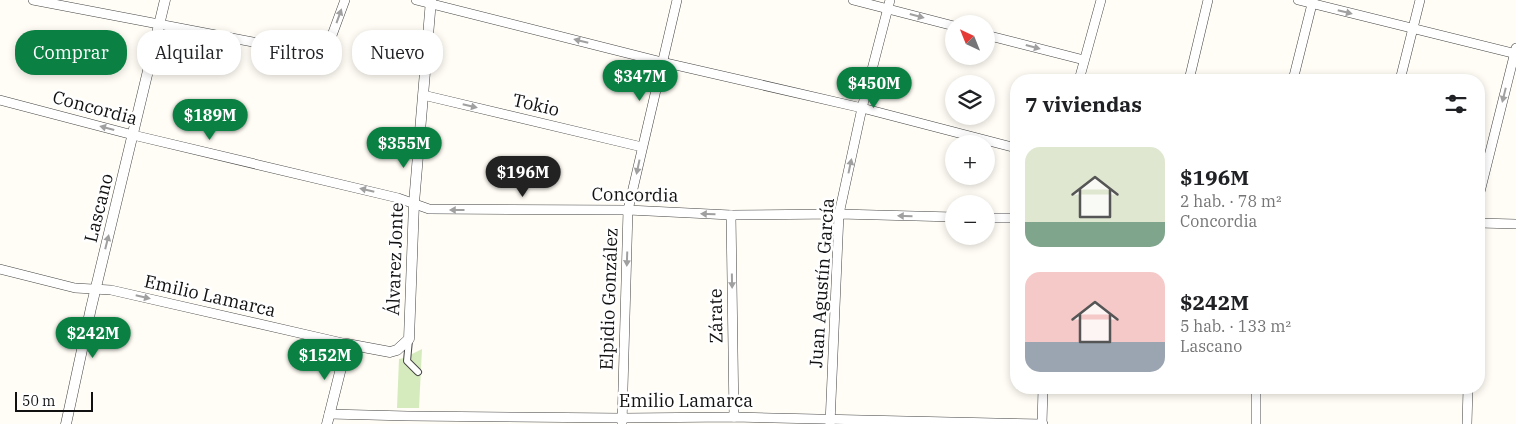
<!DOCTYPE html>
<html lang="es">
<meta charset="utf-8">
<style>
:root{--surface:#fff;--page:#f2f2f2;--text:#202124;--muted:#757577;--accent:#0b8043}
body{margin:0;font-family:"IBM Plex Serif",serif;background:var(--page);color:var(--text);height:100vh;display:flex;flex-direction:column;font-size:19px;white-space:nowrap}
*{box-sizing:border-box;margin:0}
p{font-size:16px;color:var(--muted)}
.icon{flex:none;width:28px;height:28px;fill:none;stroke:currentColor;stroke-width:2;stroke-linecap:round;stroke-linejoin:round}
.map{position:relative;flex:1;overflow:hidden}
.drawer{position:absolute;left:1010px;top:74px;width:475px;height:320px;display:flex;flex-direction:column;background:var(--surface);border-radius:20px;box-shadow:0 2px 8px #0003}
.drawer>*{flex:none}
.banner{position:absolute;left:15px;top:30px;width:475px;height:45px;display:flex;gap:10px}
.needle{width:32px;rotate:317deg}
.buttons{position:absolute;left:945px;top:15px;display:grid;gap:10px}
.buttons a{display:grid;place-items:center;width:50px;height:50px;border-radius:50%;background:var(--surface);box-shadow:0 2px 8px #0003;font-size:25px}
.scale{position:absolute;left:15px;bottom:12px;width:78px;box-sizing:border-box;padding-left:5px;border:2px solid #111;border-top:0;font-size:14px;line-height:18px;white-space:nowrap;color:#111;-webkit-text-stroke:4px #fff;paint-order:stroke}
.price{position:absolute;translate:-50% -42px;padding:0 11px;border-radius:18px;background:var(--accent);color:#fff;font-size:16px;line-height:32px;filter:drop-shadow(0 1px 2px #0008)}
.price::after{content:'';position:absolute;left:50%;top:30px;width:15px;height:11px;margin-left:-8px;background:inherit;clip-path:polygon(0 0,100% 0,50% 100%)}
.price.current{background:#222;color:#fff}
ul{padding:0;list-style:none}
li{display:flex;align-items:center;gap:15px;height:125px;padding:0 15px}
li span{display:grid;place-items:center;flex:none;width:140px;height:100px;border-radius:15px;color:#555}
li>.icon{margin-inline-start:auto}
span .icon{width:60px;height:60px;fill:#fffc;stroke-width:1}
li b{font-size:21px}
h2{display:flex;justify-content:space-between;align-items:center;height:60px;padding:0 15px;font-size:21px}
.chip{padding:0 18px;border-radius:20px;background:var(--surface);box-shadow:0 2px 8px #0003;font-size:18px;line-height:45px}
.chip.current{background:var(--accent);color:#fff}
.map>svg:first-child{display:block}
.green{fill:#d5ebbd}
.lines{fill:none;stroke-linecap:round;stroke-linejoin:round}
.pedestrian-casing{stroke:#444;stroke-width:8}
.minor-casing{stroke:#444;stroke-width:10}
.tertiary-casing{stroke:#444;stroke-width:11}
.pedestrian{stroke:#fff;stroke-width:6}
.minor{stroke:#fff;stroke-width:9}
.tertiary{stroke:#fff;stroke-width:10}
.oneway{fill:#a0a0a0}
.labels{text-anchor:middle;stroke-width:5;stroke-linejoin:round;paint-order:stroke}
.street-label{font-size:18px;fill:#111;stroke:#fff}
</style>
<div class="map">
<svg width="1516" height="424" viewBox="0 0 1516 424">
<rect width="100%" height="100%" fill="#fffdf5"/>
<path class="green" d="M422,349L419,408H397L399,359L404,358Z"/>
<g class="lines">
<defs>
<path id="pedestrian" d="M409,340L407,361L418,372"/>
<g id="minor">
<path d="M33,0L316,54L328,46L345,0"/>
<path d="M416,0L662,62L862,108L1016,148"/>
<path d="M853,0L954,26"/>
<path d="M1298,0L1516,54"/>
<path d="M986,35L1084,60"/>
<path d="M1079,80L1101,0"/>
<path d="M1189,80L1208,0"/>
<path d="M1293,80L1313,0"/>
<path d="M1400,80L1420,0"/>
<path d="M423,95L642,147"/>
<path d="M0,100L133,135L398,198L429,209L628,210L731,215L839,214L954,217"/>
<path d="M1479,196L1516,48"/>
<path d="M731,215L734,417"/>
<path d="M986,218H1016"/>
<path d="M1479,223L1516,224"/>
<path d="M0,269L75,288L111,290L347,344"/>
<path d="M329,414L408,416L622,418L734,417L1043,424"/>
<path d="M622,424L628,210L677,0"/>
<path d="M830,424L839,214L862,108L890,0"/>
<path d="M1042,424L1043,388"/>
<path d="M1256,424V388"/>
<path d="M1467,424L1468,388"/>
</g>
<g id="tertiary">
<path d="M66,424L91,308L165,0"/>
<path d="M327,424L347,344L390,352L397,350L409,339L414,203L431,0"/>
</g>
</defs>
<use href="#pedestrian" class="pedestrian-casing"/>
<use href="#minor" class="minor-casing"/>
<use href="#tertiary" class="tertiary-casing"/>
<use href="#pedestrian" class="pedestrian"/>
<use href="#minor" class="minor"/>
<use href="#tertiary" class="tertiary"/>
</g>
<defs><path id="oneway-solid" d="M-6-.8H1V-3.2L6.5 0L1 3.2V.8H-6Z" transform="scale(1.25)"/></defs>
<g class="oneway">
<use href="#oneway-solid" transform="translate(1345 12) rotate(14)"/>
<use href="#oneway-solid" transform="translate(339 16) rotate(-70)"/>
<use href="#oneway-solid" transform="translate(917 16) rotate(15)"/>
<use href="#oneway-solid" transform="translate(581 41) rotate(-166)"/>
<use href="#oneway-solid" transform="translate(1033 47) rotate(15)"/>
<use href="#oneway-solid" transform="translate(1504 95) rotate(104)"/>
<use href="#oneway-solid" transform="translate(470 106) rotate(13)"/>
<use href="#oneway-solid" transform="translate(107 128) rotate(-165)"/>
<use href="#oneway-solid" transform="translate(850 166) rotate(-78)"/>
<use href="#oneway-solid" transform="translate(638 167) rotate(102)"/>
<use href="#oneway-solid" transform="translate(367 190) rotate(-167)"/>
<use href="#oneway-solid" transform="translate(457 210) rotate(-180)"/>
<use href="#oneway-solid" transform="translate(708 214) rotate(-178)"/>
<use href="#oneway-solid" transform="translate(905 216) rotate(-179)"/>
<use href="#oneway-solid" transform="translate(107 242) rotate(-76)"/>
<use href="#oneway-solid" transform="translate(627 259) rotate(92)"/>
<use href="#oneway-solid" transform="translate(732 281) rotate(89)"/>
<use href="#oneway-solid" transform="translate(143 297) rotate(13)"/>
</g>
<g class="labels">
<g class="street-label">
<text transform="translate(536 105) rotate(13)" y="6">Tokio</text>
<text transform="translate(95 108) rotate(15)" y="6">Concordia</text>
<text transform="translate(635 195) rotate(1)" y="6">Concordia</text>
<text transform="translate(99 208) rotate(-76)" y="6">Lascano</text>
<text transform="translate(395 259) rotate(-88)" y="6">Álvarez Jonte</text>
<text transform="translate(822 283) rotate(-86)" y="6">Juan Agustín García</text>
<text transform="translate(210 296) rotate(13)" y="6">Emilio Lamarca</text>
<text transform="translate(609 299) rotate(-88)" y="6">Elpidio González</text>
<text transform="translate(716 316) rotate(-91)" y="6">Zárate</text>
<text x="686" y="407">Emilio Lamarca</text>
</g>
</g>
</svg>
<div class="buttons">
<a><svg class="needle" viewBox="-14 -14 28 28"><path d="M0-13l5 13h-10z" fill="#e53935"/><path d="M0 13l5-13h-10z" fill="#757577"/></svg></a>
<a><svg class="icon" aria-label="layers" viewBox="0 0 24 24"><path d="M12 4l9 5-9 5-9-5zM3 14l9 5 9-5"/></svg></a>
<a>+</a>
<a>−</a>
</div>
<div class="scale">50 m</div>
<b class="price" style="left:640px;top:102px">$347M</b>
<b class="price" style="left:874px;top:109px">$450M</b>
<b class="price" style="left:210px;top:141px">$189M</b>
<b class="price" style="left:404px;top:169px">$355M</b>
<b class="price current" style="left:523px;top:198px">$196M</b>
<b class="price" style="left:93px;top:359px">$242M</b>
<b class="price" style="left:325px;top:381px">$152M</b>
<div class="banner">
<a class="chip current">Comprar</a>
<a class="chip">Alquilar</a>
<a class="chip">Filtros</a>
<a class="chip">Nuevo</a>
</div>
<section class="drawer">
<h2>7 viviendas<svg class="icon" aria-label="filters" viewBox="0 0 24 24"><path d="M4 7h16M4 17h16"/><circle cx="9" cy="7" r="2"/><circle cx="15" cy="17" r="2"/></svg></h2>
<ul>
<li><span style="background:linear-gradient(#dfe7d0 75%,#7fa58c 0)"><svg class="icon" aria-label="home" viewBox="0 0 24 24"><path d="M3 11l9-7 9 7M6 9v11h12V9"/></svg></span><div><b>$196M</b><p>2 hab. · 78 m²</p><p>Concordia</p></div></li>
<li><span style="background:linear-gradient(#f6c9c9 70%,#9aa5b1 0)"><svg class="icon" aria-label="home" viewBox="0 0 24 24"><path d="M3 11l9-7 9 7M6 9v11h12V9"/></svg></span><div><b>$242M</b><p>5 hab. · 133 m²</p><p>Lascano</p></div></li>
</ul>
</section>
</div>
